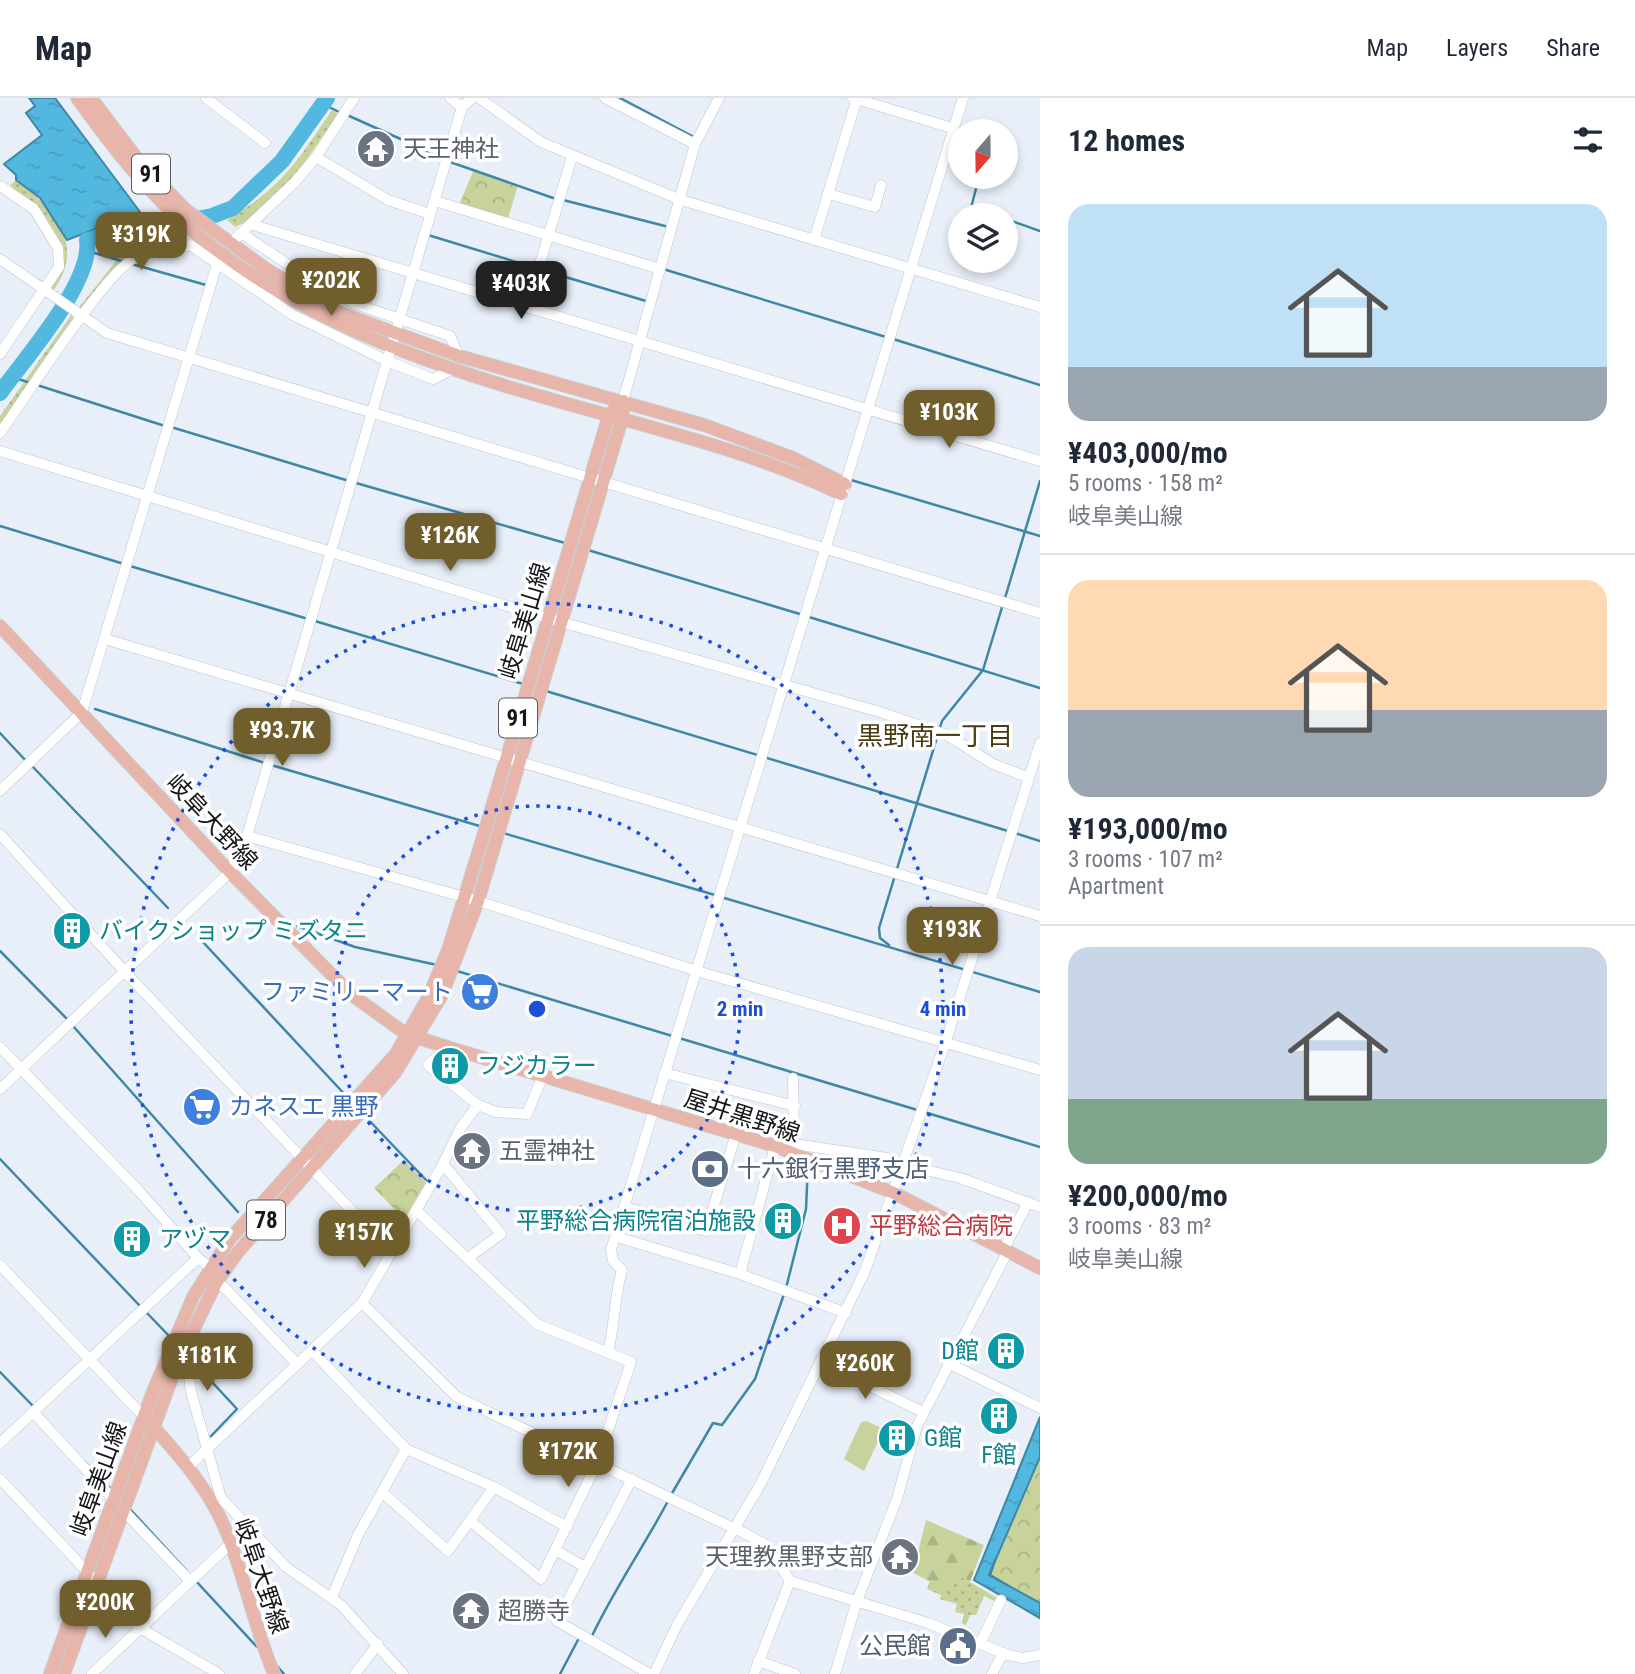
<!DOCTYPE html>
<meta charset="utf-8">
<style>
:root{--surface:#fff;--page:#f6f6f7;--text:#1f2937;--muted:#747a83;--line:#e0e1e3;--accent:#705f2d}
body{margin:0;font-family:"Roboto Condensed","Noto Sans JP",sans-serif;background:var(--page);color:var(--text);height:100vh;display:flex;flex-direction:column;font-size:26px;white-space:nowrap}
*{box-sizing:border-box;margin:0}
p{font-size:23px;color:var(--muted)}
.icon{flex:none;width:38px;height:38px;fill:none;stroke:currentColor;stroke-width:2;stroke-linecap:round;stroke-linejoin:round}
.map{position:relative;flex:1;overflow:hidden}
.sheet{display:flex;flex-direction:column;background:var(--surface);width:595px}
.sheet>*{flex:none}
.needle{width:46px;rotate:200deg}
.tools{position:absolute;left:948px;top:21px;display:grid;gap:14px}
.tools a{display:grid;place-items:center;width:70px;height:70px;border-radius:50%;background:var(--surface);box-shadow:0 4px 10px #0003;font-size:35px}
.price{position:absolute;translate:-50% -60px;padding:0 16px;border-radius:14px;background:var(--accent);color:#fff;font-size:23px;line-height:46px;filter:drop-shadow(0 2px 4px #0008)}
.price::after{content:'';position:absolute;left:50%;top:42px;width:21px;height:16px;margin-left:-10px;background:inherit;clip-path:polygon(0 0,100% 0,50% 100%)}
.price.selected{background:#222;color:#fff}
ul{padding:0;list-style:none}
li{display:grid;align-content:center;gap:14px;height:371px;padding:0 28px}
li+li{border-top:2px solid var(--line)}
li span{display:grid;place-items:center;height:217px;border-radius:21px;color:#555}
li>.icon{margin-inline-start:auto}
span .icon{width:126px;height:126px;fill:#fffc;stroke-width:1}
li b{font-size:30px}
h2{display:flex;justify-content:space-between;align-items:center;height:84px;padding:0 28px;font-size:30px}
header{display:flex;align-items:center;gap:42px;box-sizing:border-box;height:98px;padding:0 35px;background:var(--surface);border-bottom:2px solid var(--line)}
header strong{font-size:33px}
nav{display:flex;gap:38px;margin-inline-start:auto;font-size:24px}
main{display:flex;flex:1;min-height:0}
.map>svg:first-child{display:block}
.grass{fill:url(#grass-dots)}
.forest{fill:url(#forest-firs)}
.park{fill:url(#park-crowns)}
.garden{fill:#c7d39b}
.water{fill:url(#water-ripples);stroke:#3f87a4;stroke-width:2}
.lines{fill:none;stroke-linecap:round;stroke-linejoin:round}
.stream{stroke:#3f87a4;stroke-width:2.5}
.river{stroke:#52b8df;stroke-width:16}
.minor-casing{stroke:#bec5ce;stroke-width:11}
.major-casing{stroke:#cbcccd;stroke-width:14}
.minor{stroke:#fff;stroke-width:10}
.major{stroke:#e8b5aa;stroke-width:12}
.ring{fill:none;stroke:#1d4ed8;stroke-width:3.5;stroke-dasharray:3.5 7}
.labels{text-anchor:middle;stroke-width:7;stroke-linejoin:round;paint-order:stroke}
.shield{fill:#fff;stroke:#5a5c5f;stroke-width:2}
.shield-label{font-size:23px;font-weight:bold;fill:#14161a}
.worship-label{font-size:24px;fill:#5b616d;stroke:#fff;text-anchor:start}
.street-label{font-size:24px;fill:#14161a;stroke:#fff}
.culture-label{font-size:24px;fill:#0d838f;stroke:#fff;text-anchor:start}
.shop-label{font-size:24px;fill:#366cbe;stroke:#fff;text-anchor:end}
.service-label{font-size:24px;fill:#4e5e75;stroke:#fff;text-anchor:start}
.health-label{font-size:24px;fill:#be3a42;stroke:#fff;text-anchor:start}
.neighbourhood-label{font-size:26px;fill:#483b12;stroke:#fff}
.centre{fill:#1d4ed8;stroke:#fff;stroke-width:3.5}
.ring-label{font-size:21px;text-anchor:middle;font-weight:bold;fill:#1d4ed8;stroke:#fff;stroke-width:7;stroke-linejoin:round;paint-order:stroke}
</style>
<header>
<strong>Map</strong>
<nav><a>Map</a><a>Layers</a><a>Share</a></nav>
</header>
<main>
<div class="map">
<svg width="1040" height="1576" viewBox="0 0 1040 1576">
<defs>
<pattern id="grass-dots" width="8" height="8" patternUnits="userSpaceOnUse" patternTransform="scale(1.75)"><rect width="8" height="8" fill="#c7d39b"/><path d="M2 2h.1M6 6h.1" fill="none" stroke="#aab485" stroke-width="1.8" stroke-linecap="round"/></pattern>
<pattern id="forest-firs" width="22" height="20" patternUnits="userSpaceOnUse" patternTransform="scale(1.75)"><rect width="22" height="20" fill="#c7d39b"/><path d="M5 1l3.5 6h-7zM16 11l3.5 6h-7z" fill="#aab485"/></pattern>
<pattern id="park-crowns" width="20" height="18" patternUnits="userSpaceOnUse" patternTransform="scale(1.75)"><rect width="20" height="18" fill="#c7d39b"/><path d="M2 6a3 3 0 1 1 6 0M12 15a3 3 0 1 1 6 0" fill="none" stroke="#aab485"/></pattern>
<pattern id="water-ripples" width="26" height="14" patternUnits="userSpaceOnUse" patternTransform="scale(1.75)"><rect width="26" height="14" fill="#52b8df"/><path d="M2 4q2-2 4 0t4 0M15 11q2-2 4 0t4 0" fill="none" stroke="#479dbf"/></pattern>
</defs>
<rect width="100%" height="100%" fill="#e8eff9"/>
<g class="grass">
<path d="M332,12L338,16C319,43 302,71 279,95C271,105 256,109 252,121L235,129L227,122C283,88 296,65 332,12Z"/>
<path d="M16,82C54,111 87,147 53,193L49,190C52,184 58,176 60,170C68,135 31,107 10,87Z"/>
<path d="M177,134L185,141C170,150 152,146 137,153C118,161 94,197 81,213L77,212L127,149Z"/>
<path d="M72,216L73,223L0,327V318Z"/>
<path d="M958,1477L997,1500L996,1504L984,1498L976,1517H970L966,1527L962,1526L964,1516L955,1514L957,1506L940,1501L941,1497L927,1491L930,1483L946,1491Z"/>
</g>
<path class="forest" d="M926,1422L984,1447L970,1484L958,1477L946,1492L906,1471L917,1458Z"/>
<g class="park">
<path d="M474,71L518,87L507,124L459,107Z"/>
<path d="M404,1062L426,1085L404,1121L374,1090Z"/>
<path d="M1040,1317V1522L974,1482Z"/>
</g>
<path class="garden" d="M866,1323L884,1331L864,1373L844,1361L861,1324Z"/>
<g class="water">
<path d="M29,0H55L140,114L67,142L40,100L16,82V77L4,66L42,37L26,15L35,8Z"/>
<path d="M1040,1319V1359L989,1477L1040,1505V1520L974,1482Z"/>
</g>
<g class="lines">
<g class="stream">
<path d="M620,0L694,39"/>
<path d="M327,8L341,15"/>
<path d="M347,17L443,60"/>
<path d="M450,64L556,101"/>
<path d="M979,79L971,110L993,117"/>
<path d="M563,102L665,128"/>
<path d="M1006,121L1040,133"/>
<path d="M428,137L536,170"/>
<path d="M88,153L125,164"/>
<path d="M132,166L206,187"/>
<path d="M663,171L886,239"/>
<path d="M542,172L646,203"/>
<path d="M893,241L1040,287"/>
<path d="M12,279L165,328"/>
<path d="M171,329L349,383"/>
<path d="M851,382L1040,438"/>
<path d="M356,385L565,445"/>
<path d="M0,428L124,466"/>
<path d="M588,452L803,517"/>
<path d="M130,468L308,521"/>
<path d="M1005,500L1040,383"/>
<path d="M809,519L1040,590"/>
<path d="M315,523L523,586"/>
<path d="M546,593L1008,733"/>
<path d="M95,611L265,665"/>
<path d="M0,635L27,664"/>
<path d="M271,667L483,729"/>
<path d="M32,668L168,810"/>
<path d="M503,735L715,797"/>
<path d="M1015,735L1040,743"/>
<path d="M721,799L1040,894"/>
<path d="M297,828L355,849L437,867"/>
<path d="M202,843L349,1001"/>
<path d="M889,847L880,840L879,830L942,623L983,572L1003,506"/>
<path d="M0,853L69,923"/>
<path d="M457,873L1040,1049"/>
<path d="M73,928L238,1114"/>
<path d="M363,1016L426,1082"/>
<path d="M0,1061L140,1208"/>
<path d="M786,1190L806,1111L808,1066"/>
<path d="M145,1213L172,1241"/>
<path d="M186,1256L237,1311L211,1338"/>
<path d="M0,1274L33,1308"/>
<path d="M85,1364L112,1392"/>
<path d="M671,1397L713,1325L722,1327L755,1281L784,1196"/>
<path d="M129,1410L186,1472"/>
<path d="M995,1462L990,1477L1007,1487"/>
<path d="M195,1482L257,1549"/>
<path d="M591,1540C613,1493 643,1450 668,1403"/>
<path d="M277,1568L284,1576"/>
<path d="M560,1576L579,1540"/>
</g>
<path class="river" d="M0,295C25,260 93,184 87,142L212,118L233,110L282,63L327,0"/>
<defs>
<g id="minor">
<path d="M206,0L265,45"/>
<path d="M450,0L462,9"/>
<path d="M479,0L541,44L681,102L1040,209"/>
<path d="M605,0L695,46"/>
<path d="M853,0L952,30"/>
<path d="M316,59L388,102L430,116"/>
<path d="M0,88L34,111L58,150L59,169L0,256"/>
<path d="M829,96L875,109L881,87"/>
<path d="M435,103L660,171"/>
<path d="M253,127L1040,363"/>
<path d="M241,135L310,181L355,206L450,238L459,258"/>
<path d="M236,140L295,84L316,59L354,0"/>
<path d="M814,142L857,0"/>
<path d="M0,161L107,235L1040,515"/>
<path d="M527,209L572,59"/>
<path d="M623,303L695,46L719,0"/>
<path d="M0,335C24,302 108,169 138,158C154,153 173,151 190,147L293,217L387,263L433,281L453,271"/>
<path d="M0,353L547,520L880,614L947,637L993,666L1027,679"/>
<path d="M105,541L1040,818"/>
<path d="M0,693L82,614L218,163"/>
<path d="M0,736L124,873L392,1155"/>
<path d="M247,738L478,803L697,873L1040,972"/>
<path d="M0,949L139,1093L198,1160L210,1169"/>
<path d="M447,949L428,967L478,1007"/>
<path d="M664,975L795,1008"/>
<path d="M793,980L794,1046"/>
<path d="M0,991L230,774L247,738L462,9L472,0"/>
<path d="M794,1056V1046L887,1060L904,1067L960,1080L1040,1109"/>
<path d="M443,1066L501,1136L468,1160"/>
<path d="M625,1109L706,1133L736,1036"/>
<path d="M416,1112L537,1226L631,1264L597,1365L541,1481L470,1423"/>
<path d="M617,1139L740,1176L846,1215"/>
<path d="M1004,1151L1028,1104"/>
<path d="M0,1167L144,1319"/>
<path d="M740,1176L775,1048"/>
<path d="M216,1185L224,1189L297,1266"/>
<path d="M362,1205L457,1299L744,1435L768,1448L790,1483L928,1525L1008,1557L1023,1560L1040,1557"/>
<path d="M312,1253L406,1351L494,1389L567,1429"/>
<path d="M608,1254C615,1226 614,1200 622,1172L613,1163L611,1152L963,0"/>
<path d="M820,1264L923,1314"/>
<path d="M948,1265L1040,1310"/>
<path d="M177,1266L188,1271L191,1294L221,1400L286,1469L341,1507L403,1576"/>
<path d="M33,1314L113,1401"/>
<path d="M0,1345L198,1160"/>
<path d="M187,1370L362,1205L443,1066L461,1029L478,1007L496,1014L527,1016L542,980"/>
<path d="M0,1381L140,1530L219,1576"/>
<path d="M632,1381L557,1523L650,1576"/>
<path d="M382,1394L448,1453L494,1389"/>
<path d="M123,1412L190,1483"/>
<path d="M557,1453L585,1469"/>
<path d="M332,1499L358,1437L406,1351"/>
<path d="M981,1544L1001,1502"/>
<path d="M758,1563L795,1576"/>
<path d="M92,1576L231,1445"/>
<path d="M355,1576L378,1546"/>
<path d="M654,1576L677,1527L760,1387L865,1173L946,943L1040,645"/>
<path d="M754,1576L790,1483"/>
<path d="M835,1576L857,1503L897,1401L917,1328L1008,1153"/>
<path d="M992,1576L1003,1555"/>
</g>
<g id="major">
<path d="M77,0C112,49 149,96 195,135C317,237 471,280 622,321C698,342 770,362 841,396"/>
<path d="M91,0L139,63L186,112L266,171L338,214L459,258L704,327L793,360L845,386"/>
<path d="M0,528L230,774L352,897L406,936L447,949L775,1048L894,1095L1040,1170"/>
<path d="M149,1324C180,1358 212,1395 228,1438C246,1484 255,1531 274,1576"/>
<path d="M50,1576L152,1296L193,1199L229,1142L395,957L428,900L448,852L482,742L609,317L623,303"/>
<path d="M64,1576L177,1266L216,1185L238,1154L395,975L442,897L478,803L622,321L623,303"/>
</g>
</defs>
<use href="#minor" class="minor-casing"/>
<use href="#major" class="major-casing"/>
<use href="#minor" class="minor"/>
<use href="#major" class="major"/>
</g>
<g class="ring">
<circle cx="537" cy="911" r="203"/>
<circle cx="537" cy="911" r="406"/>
</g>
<defs>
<symbol id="temple-disc" viewBox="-11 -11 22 22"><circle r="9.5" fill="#6b7280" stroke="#fff"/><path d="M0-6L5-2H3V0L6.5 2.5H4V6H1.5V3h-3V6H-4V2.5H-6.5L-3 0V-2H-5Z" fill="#fff"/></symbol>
<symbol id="building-disc" viewBox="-11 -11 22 22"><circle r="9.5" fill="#0f9aa8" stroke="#fff"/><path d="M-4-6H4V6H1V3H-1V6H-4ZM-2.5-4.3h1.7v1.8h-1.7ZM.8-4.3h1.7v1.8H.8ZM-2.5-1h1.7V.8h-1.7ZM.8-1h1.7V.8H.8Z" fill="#fff"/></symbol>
<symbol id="supermarket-disc" viewBox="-11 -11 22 22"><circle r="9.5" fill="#3f7fe0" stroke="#fff"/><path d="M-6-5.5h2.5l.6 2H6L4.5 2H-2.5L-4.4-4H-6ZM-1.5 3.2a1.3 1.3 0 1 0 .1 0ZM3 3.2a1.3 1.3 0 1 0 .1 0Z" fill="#fff"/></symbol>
<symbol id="bank-disc" viewBox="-11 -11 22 22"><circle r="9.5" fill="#5c6f8a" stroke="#fff"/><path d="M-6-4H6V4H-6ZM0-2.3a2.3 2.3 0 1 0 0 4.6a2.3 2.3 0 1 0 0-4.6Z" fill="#fff"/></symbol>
<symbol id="hospital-disc" viewBox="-11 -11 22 22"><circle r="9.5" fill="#e0444e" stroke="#fff"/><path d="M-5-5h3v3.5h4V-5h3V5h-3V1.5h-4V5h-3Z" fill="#fff"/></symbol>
<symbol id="civic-disc" viewBox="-11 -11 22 22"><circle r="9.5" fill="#5c6f8a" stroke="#fff"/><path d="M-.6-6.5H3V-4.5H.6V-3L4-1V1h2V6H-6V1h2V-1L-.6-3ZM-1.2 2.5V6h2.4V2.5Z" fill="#fff"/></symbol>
</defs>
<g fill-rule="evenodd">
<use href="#temple-disc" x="354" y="29" width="44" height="44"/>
<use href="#building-disc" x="50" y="811" width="44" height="44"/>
<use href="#supermarket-disc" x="458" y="872" width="44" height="44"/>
<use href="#building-disc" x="428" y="946" width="44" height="44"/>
<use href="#supermarket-disc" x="180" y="987" width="44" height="44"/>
<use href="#temple-disc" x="450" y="1031" width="44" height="44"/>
<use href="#bank-disc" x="688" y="1049" width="44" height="44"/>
<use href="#building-disc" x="761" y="1101" width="44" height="44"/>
<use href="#hospital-disc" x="820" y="1106" width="44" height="44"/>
<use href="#building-disc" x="110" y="1119" width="44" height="44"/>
<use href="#building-disc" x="984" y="1231" width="44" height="44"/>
<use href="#building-disc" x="977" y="1296" width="44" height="44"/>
<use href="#building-disc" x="875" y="1318" width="44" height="44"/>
<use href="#temple-disc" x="878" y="1437" width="44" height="44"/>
<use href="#temple-disc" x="449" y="1491" width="44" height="44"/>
<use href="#civic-disc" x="936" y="1526" width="44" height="44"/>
</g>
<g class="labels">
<g class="shield">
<rect x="132" y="56.5" width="38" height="39" rx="5"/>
<rect x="499" y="600.5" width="38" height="39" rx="5"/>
<rect x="247" y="1102.5" width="38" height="39" rx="5"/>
</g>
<g class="shield-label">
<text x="151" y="84">91</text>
<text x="518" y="628">91</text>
<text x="266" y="1130">78</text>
</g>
<g class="worship-label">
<text x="403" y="59">天王神社</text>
<text x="499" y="1061">五霊神社</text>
<text x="873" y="1467" text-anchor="end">天理教黒野支部</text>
<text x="498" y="1521">超勝寺</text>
</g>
<g class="street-label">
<text transform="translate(525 523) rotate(-73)" y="8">岐阜美山線</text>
<text transform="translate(212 724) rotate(47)" y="8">岐阜大野線</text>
<text transform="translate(742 1018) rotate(18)" y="8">屋井黒野線</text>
<text transform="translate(99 1381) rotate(-70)" y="8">岐阜美山線</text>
<text transform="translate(261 1478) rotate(71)" y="8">岐阜大野線</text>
</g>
<g class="culture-label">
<text x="99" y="841">バイクショップ ミズタニ</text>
<text x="477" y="976">フジカラー</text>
<text x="756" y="1131" text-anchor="end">平野総合病院宿泊施設</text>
<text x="159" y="1149">アヅマ</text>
<text x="979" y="1261" text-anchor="end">D館</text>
<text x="924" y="1348">G館</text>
<text x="999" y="1365" text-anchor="middle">F館</text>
</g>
<g class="shop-label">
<text x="453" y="902">ファミリーマート</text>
<text x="229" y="1017" text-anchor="start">カネスエ 黒野</text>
</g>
<g class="service-label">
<text x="737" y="1079">十六銀行黒野支店</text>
<text x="931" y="1556" text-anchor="end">公民館</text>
</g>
<g class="health-label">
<text x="869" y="1136">平野総合病院</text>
</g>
<g class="neighbourhood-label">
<text x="935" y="647">黒野南一丁目</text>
</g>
</g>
<circle cx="537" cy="911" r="10" class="centre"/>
<g class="ring-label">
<text x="740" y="918">2 min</text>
<text x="943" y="918">4 min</text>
</g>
</svg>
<div class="tools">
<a><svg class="needle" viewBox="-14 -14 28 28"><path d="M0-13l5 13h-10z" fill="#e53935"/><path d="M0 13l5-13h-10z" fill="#747a83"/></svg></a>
<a><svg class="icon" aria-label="layers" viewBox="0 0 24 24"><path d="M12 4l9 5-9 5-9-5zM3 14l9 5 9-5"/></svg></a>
</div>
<b class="price" style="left:141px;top:174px">¥319K</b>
<b class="price" style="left:331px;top:220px">¥202K</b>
<b class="price selected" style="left:521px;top:223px">¥403K</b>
<b class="price" style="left:949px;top:352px">¥103K</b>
<b class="price" style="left:450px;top:475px">¥126K</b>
<b class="price" style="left:282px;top:670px">¥93.7K</b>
<b class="price" style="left:952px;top:869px">¥193K</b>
<b class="price" style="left:364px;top:1172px">¥157K</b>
<b class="price" style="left:207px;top:1295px">¥181K</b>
<b class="price" style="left:865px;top:1303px">¥260K</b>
<b class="price" style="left:568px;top:1391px">¥172K</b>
<b class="price" style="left:105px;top:1542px">¥200K</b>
</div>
<section class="sheet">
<h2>12 homes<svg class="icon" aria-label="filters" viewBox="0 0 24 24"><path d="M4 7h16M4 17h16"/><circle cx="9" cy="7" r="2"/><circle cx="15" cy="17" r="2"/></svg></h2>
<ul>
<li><span style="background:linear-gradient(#bfe0f5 75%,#9aa5b1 0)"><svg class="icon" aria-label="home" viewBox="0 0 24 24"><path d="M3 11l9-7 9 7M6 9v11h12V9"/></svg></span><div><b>¥403,000/mo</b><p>5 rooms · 158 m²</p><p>岐阜美山線</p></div></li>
<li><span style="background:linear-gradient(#ffd9b3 60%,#9aa5b1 0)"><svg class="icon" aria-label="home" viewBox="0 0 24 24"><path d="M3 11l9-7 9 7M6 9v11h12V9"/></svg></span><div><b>¥193,000/mo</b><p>3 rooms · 107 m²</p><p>Apartment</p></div></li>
<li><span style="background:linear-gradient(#c9d6e8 70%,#7fa58c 0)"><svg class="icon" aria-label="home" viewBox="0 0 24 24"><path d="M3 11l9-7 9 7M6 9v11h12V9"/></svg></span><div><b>¥200,000/mo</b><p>3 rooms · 83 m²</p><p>岐阜美山線</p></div></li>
</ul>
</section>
</main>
